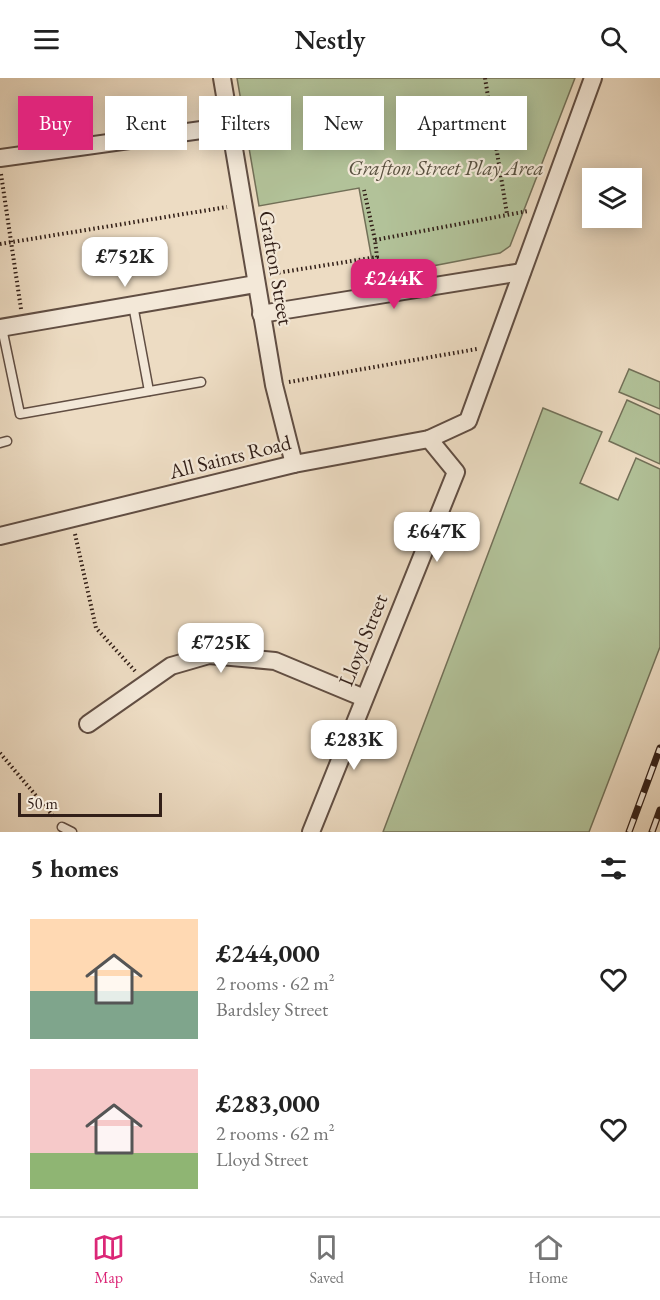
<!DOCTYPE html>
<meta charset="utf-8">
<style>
:root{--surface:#fff;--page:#f6f6f6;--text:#222;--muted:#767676;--line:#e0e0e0;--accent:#db2777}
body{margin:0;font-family:"EB Garamond",serif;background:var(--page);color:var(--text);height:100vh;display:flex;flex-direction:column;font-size:22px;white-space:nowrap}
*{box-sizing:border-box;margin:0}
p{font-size:20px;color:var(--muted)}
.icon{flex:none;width:33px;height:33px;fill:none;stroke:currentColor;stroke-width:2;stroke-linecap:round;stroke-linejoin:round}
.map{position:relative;height:754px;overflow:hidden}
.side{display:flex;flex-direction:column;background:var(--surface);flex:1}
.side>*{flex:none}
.top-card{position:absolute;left:18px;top:18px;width:624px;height:54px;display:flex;gap:12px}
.controls{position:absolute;left:582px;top:90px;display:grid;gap:12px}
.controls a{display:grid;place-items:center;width:60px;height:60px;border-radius:0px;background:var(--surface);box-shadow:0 3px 15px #0003;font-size:30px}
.scale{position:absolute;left:18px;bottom:15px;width:144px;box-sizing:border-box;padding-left:6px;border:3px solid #321f18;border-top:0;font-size:16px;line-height:21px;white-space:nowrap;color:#321f18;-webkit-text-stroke:4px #f3e8d8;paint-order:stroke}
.price{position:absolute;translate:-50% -51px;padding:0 14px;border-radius:12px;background:#fff;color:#222;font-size:20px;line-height:39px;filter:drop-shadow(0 2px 3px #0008)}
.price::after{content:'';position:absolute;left:50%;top:36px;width:18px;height:14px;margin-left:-9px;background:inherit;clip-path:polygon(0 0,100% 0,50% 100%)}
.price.selected{background:var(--accent);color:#fff}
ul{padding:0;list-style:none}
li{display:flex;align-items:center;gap:18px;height:150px;padding:0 30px}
li span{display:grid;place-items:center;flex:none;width:168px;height:120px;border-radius:0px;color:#555}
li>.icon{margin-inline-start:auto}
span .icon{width:72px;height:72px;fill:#fffc;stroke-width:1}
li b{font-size:26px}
h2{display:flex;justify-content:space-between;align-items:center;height:72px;padding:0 30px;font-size:26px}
.tag{padding:0 21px;border-radius:0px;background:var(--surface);box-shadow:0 3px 15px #0003;font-size:21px;line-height:54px}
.tag.selected{background:var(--accent);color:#fff}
header{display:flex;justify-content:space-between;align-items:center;height:78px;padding:0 30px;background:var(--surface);font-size:27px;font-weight:600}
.dock{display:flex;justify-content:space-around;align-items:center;height:84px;border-top:2px solid var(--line);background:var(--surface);font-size:16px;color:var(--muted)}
.dock a{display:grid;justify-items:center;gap:3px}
.dock .selected{color:var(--accent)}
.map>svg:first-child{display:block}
.green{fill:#b2c299;stroke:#727058;stroke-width:1.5}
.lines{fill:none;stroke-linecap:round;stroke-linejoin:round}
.lane-casing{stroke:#614e43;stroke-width:11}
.street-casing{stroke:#614e43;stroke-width:20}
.path{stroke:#321f18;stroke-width:4;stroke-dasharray:1.5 3;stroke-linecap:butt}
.lane{stroke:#f3e8d8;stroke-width:8}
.street{stroke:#f3e8d8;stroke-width:16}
.rail-casing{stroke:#321f18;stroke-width:7}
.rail{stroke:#f3e8d8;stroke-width:4.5;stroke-dasharray:14;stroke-linecap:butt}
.labels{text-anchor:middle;stroke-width:4.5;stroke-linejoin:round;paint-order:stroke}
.park-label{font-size:21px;font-style:italic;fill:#58503f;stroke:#f3e8d8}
.street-label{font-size:21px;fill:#321f18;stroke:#f3e8d8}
</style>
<header><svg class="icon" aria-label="menu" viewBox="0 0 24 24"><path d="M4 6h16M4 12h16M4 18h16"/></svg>Nestly<svg class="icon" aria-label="search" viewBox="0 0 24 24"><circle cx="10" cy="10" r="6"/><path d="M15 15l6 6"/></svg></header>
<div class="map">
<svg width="660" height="754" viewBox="0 0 660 754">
<rect width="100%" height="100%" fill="#eddcc3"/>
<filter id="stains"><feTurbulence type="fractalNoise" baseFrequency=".00333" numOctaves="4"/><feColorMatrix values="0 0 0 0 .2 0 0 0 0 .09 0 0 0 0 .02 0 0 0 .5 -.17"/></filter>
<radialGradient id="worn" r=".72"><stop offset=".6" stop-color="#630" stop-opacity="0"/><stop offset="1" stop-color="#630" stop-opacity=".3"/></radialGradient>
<g class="green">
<path d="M237,0H575L510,168L500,175L375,199L359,110L259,128Z"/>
<path d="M629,291L660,304V331L619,314Z"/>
<path d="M627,322L660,337V386L609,363Z"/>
<path d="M543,330L602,354L580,405L618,422L636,380L660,391V569L589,754H383Z"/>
</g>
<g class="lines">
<defs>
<g id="lane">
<path d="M133,227L149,313"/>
<path d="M2,250L20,336L201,304"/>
<path d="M0,365L7,363"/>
<path d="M62,749L72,754"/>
</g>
<g id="street">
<path d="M222,0L274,307L294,386"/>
<path d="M0,80L230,48"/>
<path d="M261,236L522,194"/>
<path d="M0,250L256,206"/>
<path d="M0,458L294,386L429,361L468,343L593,0"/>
<path d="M88,646L171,588L209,577L275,583L364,620"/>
<path d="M311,754L456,394L429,361"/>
</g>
</defs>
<use href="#lane" class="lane-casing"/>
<use href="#street" class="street-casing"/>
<g class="path">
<path d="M485,0L507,136"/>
<path d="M1,96L21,231"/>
<path d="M375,162L528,133"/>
<path d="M0,166L227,129"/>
<path d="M270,196L377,179L375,162L364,112"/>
<path d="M289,304L477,271"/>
<path d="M75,456L96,550L135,593"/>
<path d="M0,675L54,739"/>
</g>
<use href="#lane" class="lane"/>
<use href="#street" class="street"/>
<defs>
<g id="rail">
<path d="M629,754L660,670"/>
<path d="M652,754L660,732"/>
</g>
</defs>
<use href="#rail" class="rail-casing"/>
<use href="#rail" class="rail"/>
</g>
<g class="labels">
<g class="park-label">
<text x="446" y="97">Grafton Street Play Area</text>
</g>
<g class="street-label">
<text transform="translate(276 190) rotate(80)" y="7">Grafton Street</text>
<text transform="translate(230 379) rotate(-14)" y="7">All Saints Road</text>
<text transform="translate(363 562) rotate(-68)" y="7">Lloyd Street</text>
</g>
</g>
<rect width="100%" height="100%" filter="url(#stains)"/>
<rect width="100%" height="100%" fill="url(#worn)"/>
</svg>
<div class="controls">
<a><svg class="icon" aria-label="layers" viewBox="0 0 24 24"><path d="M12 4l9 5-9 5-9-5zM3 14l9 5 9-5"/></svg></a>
</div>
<div class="scale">50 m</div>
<b class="price" style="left:125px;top:210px">£752K</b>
<b class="price selected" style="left:394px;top:232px">£244K</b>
<b class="price" style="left:437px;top:485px">£647K</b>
<b class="price" style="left:221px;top:596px">£725K</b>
<b class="price" style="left:354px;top:693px">£283K</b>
<div class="top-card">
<a class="tag selected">Buy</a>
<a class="tag">Rent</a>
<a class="tag">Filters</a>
<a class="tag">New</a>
<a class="tag">Apartment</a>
</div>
</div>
<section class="side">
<h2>5 homes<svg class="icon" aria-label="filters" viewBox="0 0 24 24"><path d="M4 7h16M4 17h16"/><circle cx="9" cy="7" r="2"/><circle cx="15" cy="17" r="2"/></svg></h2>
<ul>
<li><span style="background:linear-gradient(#ffd9b3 60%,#7fa58c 0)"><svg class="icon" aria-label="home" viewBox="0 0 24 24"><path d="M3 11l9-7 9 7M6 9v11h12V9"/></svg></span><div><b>£244,000</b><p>2 rooms · 62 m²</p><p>Bardsley Street</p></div><svg class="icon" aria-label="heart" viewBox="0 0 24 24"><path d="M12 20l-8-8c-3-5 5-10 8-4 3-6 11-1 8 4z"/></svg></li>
<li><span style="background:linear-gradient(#f6c9c9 70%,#8fb573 0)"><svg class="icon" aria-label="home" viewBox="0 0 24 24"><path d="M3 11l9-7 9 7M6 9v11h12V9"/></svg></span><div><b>£283,000</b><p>2 rooms · 62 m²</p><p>Lloyd Street</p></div><svg class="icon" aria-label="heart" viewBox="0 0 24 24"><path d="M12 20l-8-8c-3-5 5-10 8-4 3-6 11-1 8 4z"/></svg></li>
</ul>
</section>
<nav class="dock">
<a class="selected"><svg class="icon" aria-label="map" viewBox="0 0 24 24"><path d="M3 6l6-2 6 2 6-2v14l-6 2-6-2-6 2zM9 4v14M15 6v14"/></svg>Map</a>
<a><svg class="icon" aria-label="saved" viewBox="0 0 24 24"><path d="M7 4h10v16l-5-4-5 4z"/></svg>Saved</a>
<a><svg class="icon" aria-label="home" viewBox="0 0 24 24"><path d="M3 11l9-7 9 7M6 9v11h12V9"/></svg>Home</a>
</nav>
